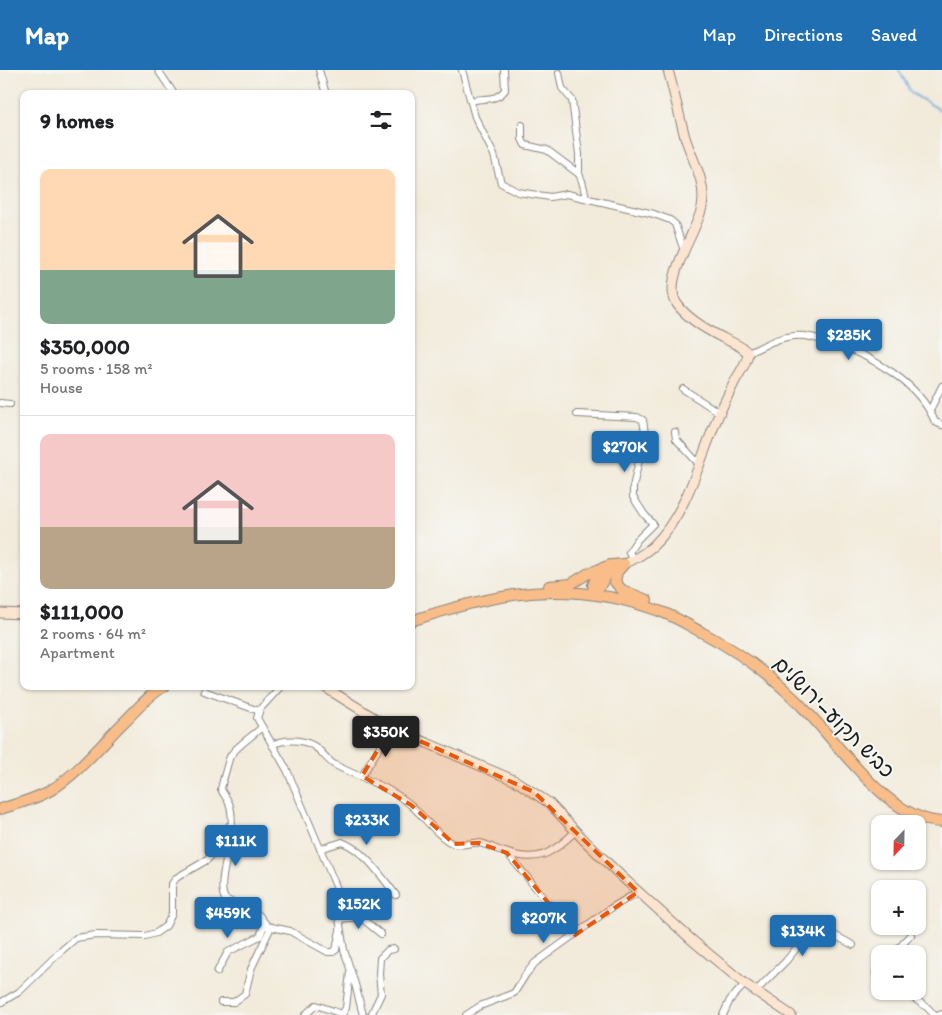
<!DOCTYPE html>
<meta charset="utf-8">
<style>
:root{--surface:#fff;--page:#f2f2f2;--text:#202124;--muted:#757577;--line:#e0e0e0;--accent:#1f6fb2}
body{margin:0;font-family:Itim,"Playpen Sans Hebrew",sans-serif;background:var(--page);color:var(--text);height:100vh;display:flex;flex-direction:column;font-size:19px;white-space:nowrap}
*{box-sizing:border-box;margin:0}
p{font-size:16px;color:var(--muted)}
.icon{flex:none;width:28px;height:28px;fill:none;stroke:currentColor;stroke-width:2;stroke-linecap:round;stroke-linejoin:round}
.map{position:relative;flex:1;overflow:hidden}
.details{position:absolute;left:20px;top:20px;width:395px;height:600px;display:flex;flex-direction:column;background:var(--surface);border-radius:10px;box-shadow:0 1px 4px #0004}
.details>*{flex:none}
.needle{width:32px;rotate:202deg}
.controls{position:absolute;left:871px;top:745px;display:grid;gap:10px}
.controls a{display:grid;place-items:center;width:55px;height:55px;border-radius:10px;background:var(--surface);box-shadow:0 1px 4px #0004;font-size:25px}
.price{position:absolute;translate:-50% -42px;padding:0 11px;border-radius:5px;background:var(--accent);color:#fff;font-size:16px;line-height:32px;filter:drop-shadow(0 1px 2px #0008)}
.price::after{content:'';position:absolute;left:50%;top:30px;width:15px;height:11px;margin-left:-8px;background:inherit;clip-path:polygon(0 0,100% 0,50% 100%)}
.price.selected{background:#222;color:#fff}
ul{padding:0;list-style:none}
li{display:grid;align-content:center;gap:10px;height:265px;padding:0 20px}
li+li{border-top:1px solid var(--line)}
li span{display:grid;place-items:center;height:155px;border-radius:10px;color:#555}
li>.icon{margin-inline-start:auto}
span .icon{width:90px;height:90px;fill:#fffc;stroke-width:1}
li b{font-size:21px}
h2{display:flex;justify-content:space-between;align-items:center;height:60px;padding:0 20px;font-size:21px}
header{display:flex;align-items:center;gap:30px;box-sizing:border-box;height:70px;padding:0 25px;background:var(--accent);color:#fff}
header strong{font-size:24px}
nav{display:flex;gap:28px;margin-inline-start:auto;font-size:18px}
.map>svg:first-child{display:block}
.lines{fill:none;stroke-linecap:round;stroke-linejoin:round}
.stream{stroke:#69a8db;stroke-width:2}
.street-casing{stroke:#87847c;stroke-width:8}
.secondary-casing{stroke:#87847c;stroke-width:11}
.primary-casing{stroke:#87847c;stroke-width:12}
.street{stroke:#fff;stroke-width:6}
.secondary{stroke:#fce5d0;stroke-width:9}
.primary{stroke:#f8bd89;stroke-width:10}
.marked{fill:#e8590c;fill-opacity:0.2;stroke:#e8590c;stroke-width:4;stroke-dasharray:10 6;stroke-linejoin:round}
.labels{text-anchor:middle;stroke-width:4;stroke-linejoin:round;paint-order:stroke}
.street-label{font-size:21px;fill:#1c1c1c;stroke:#f6f6f2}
</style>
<header>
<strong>Map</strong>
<nav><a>Map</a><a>Directions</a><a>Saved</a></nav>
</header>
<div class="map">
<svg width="942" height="945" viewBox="0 0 942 945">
<rect width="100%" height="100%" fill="#f6f6f2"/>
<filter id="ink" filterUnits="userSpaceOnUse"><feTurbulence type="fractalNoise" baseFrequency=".02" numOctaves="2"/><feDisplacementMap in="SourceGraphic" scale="10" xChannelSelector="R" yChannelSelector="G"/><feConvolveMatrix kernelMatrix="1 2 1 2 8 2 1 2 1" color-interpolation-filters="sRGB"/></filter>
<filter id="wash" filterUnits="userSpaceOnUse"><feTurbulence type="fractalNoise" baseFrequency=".0096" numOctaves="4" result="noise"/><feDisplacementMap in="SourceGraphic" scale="20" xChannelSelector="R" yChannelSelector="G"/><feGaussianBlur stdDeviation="1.12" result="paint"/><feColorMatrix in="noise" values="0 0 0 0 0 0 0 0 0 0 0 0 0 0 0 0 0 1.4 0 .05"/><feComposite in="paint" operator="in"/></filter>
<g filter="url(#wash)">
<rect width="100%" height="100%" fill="#f2ebdb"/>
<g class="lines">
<path class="stream" d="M899,0L911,23L942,41"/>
</g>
</g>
<g filter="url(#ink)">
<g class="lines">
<defs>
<g id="street">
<path d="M158,0L174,24"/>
<path d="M319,0L326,24"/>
<path d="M462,0L475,47L494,85L501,113L518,122L550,127L567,124L654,144L670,150L675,154L684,181"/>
<path d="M559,3L562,18L572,30L579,84V104"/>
<path d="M471,31C484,27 496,32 505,20L504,0"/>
<path d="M522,55V69L525,75L547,80L579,104L582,111L586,127"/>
<path d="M748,283C764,276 777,267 794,266C808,265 819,269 832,273C871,286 919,312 935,352L942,355"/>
<path d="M683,319L720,343"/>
<path d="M0,333L10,334"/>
<path d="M930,340L942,316"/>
<path d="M577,344L637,347L643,350L645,363L633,417V427L644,444L653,454L637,470L629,482L633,489"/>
<path d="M675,362L676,369L699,394"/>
<path d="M281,616L260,639L257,648L287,700L340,826L339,849L344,880L355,914L363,945"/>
<path d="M204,621L259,641"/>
<path d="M262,657C254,665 232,679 229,689C228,693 221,717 221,719C223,724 227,728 229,733C233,743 232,757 231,768C229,783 217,815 225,829L259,845L267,856L290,861L328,882H333L336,880L340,860"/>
<path d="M272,675C283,669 301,669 312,675C321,679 326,690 335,695C360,708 389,716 412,736C423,746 440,769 454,774C462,777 472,771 480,773C489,775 497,780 505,782C540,794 551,783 576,761"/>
<path d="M362,706L391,658"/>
<path d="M320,779L342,772C365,781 381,806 396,825"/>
<path d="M507,783L575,865"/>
<path d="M339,849L360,847L381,864"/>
<path d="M893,884L911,865"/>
<path d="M880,897L876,903L880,905"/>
<path d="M217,902L228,882L260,866L265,853"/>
<path d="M756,921L786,891L815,855L853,875"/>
<path d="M903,921L928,938L934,945"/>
<path d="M221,932H234L245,924L251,899L271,857"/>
<path d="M0,933L19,922L61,881L76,868L96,865L145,866L156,863L166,856L172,844V814L176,808L207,790L219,777L229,756"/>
<path d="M305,945L316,935L342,944L346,938L350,902"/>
<path d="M371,945L381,924L379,904L380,888L388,880L394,879"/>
<path d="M466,945L480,936L514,923L526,904L535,893L611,838L638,822"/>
<path d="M723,945L730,930L745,914"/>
<path d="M939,945L942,944"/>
</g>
<g id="secondary">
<path d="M624,494C635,489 644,484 653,476C688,443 701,384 720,342C725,331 730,321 735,311C740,301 747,294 748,283C741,275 732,273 723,268C707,260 687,248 677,234C661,211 697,162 702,137C707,112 692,90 685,67C679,45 674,22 668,0"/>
<path d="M0,543L24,544"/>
<path d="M323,616L387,656L516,711L549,733L583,769L621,806L693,871L745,914L791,945"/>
</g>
<g id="primary">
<path d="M624,494L617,502L615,512L622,520L647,530"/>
<path d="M624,494C618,497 610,500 606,506C601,512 601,518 594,523L593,515L600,499L611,495Z"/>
<path d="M549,516L571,514L587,504L600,499"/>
<path d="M411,551C497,522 571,508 659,541C674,546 688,555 703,563C743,584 779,611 810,645C843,680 890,750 942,752"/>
<path d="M0,739C17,734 36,729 51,720C80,702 102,673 127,649C138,638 150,624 165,616"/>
</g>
</defs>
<use href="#street" class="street-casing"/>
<use href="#secondary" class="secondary-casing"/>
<use href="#primary" class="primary-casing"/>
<use href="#street" class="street"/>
<use href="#secondary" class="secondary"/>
<use href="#primary" class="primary"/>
</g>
</g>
<path class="marked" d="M391,658L534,722L638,822L575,865L507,783L479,773L454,774L411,735L362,706Z"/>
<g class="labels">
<g class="street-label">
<text transform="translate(834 647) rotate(45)" y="7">כביש תקוע–ירושלים</text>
</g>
</g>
</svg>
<div class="controls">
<a><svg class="needle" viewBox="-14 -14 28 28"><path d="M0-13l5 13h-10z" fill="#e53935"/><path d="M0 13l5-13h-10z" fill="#757577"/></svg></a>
<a>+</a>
<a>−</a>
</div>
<b class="price" style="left:849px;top:291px">$285K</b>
<b class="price" style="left:625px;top:403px">$270K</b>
<b class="price selected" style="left:386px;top:688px">$350K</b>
<b class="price" style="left:367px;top:776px">$233K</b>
<b class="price" style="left:236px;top:797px">$111K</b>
<b class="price" style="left:359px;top:860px">$152K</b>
<b class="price" style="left:228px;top:869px">$459K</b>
<b class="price" style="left:544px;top:874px">$207K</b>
<b class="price" style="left:803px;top:887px">$134K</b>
<section class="details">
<h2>9 homes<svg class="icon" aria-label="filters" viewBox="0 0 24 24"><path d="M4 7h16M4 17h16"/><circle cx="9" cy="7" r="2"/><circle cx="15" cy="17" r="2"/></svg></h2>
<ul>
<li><span style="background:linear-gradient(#ffd9b3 65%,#7fa58c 0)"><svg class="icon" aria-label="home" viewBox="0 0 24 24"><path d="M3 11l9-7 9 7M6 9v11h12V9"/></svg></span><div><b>$350,000</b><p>5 rooms · 158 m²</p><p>House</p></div></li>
<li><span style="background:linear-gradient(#f6c9c9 60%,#b9a48a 0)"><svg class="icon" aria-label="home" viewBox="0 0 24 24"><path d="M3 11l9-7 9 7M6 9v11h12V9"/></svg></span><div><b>$111,000</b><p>2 rooms · 64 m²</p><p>Apartment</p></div></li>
</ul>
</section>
</div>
